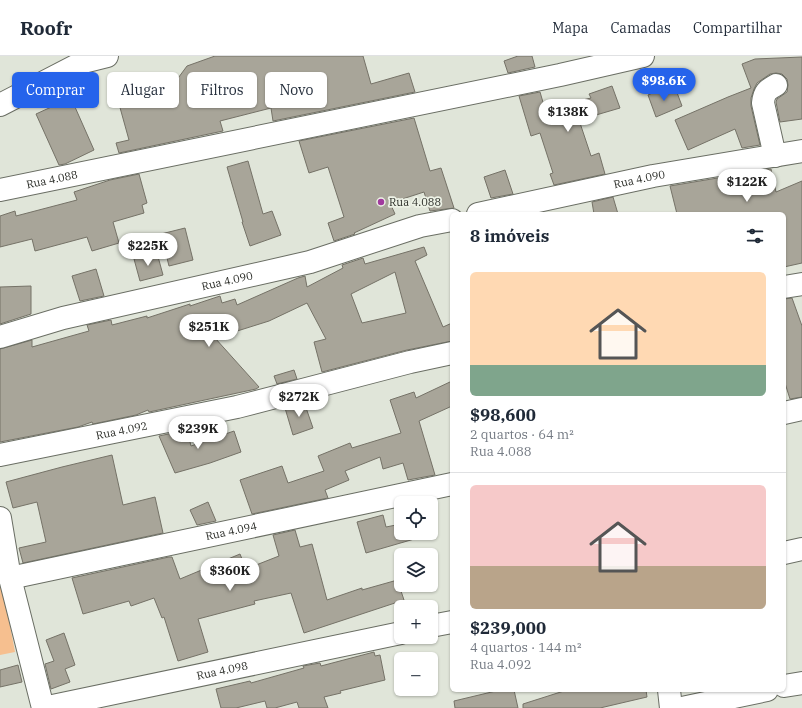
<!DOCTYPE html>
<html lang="pt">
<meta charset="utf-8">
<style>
:root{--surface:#fff;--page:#f6f6f7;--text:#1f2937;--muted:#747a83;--line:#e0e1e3;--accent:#2563eb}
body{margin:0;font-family:"IBM Plex Serif",serif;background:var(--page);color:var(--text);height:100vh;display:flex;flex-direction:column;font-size:15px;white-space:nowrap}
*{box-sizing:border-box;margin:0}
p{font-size:13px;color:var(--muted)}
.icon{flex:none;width:22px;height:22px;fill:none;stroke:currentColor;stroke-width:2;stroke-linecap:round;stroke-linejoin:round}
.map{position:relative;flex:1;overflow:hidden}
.side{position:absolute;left:450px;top:156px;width:336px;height:480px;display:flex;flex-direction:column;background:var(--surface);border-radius:6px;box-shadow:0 1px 3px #0004}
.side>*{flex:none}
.hud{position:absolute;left:12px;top:16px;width:378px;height:36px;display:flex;gap:8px}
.buttons{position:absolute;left:394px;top:440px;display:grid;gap:8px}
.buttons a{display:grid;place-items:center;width:44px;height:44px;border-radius:6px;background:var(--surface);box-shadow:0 1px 3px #0004;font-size:20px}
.price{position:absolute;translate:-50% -34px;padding:0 9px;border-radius:14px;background:#fff;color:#222;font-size:13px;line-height:26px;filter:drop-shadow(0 1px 2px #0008)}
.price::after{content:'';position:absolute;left:50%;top:24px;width:12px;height:9px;margin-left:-6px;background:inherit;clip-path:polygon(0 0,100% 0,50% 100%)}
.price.selected{background:var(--accent);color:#fff}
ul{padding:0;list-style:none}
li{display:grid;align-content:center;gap:8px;height:212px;padding:0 20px}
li+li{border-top:1px solid var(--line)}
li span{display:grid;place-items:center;height:124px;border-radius:6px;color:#555}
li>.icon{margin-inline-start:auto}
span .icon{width:72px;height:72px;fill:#fffc;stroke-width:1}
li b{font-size:17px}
h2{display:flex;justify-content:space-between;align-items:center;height:48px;padding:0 20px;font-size:17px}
.pill{padding:0 14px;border-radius:6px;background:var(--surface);box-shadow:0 1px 3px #0004;font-size:14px;line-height:36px}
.pill.selected{background:var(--accent);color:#fff}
header{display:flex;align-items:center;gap:24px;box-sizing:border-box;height:56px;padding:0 20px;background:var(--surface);border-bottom:1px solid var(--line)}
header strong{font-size:19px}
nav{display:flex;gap:22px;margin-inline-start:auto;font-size:14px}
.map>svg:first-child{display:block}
.green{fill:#f6bf8f}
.building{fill:#a8a599;stroke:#757267;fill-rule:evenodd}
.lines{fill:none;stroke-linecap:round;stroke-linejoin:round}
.minor-casing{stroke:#6a6e64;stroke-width:24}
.minor{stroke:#fff;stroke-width:22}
.poi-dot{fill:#a13a9e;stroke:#edf2e6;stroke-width:1.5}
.labels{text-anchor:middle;stroke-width:3.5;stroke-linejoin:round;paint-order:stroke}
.street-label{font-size:11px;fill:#2a2c27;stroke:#edf2e6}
.poi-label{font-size:11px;fill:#2a2c27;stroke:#edf2e6;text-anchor:start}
</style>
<header>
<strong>Roofr</strong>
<nav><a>Mapa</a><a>Camadas</a><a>Compartilhar</a></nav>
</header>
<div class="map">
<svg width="802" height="652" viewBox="0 0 802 652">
<rect width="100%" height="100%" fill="#e0e5d9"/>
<path class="green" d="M0,517L15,596L0,599Z"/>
<g class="building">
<path d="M215,0H363L371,28L409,17L415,36L273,65L271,52L220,65L223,75L119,97L116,87L129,84L119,48L142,32L156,52L187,10Z"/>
<path d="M518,0H532L535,11L508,17L504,5Z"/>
<path d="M802,1V63L780,66L776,46L777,43L787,36L788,29L787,23L782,18L776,17L770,18L757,27L754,33L751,42V50L760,89L742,92L735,73L688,94L675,64L728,41L751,32L742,8L755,3Z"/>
<path d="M612,30L620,52L579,64L591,100L599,97L605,118L554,129L550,118L553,117L540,77L531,80L519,40L540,36L545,53L591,42L589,38Z"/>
<path d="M664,32L666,38L676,34L682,50L656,61L648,39Z"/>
<path d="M71,42L94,94L65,108L59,109L36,58Z"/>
<path d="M414,62L430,115L441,112L454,152L430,155L424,136L390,147L395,158L354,177L355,178L334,185L328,167L344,161L328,111L309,117L299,85Z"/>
<path d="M248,105L263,158L272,155L281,179L250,190L242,166H243L227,111Z"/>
<path d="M771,113L776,136L802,125V207L784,211V158H677L670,130Z"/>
<path d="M505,114L513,138L491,142L484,121Z"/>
<path d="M139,118L147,147L142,149L144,157L113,166L119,187L92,195L87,181L35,195L32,183L0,191V160L15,155L16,160L77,144L74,136L110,124Z"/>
<path d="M613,141L618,158H594L592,146Z"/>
<path d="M185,172L193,204L169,210L161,178Z"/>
<path d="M424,191L427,199L415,205L443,271L452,267V285L407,294L322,316L314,286L326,283L307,247L269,265L215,282L259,331L256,333L149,356L148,354L136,359L93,368L92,366L78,371L0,386V293L32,284V291L89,275L87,269L111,264L112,269L147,260V262L190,248V250L220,240L222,247L235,243L237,249L298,222L305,220L307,231L343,212L342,209L363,202L365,208ZM395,216L406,257L362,267L351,238Z"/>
<path d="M157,197L163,219L140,225L134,203Z"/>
<path d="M96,213L104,240L80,245L72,220Z"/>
<path d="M31,230V258L0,268V231Z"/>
<path d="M792,242L802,270V341L790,343L784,324V243Z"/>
<path d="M294,314L297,323L277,328L274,320Z"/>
<path d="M452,325V350L419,365L435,419L408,424L403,407L383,413L380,401L345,415L349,424L325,434L328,442L252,458L240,424L282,410L288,427L324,415L318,400L350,387L352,392L401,377L390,344L414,336L416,342Z"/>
<path d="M304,346L313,372L293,379L285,352Z"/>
<path d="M187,374L191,390L234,375L241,396L210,407L175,417L159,380Z"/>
<path d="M112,399L123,449L155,441L163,477L23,507L19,492L46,486L37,446L13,452L6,426L62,411Z"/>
<path d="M208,446L216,465L197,469L190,454Z"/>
<path d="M383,459L386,471L401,468V477H431V462L435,477L366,497L357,466Z"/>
<path d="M295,474L300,491L312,488L327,544L362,532V534L401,523V535L404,544L304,577L291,537L254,545L255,548L198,563L208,596L178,605L164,561L162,562L154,542L131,550L129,545L83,558L72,522L169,501H172L180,523L240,498L246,513L279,500L273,479Z"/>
<path d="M64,577L75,609L65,613L70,626L51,633L45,608L54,605L46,584Z"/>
<path d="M374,596L375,600L380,599L385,624L340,635L341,637L324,641L328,652H299L297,646L275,652H267L265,645L236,652H221L216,633L250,625L251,627L304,612L303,610L320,607L321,610Z"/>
<path d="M18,609L22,626L0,631V614Z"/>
<path d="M500,634H514L518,652H455L454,645Z"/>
<path d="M567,634H646L647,641L600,652H523V648Z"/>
</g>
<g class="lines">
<defs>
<g id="minor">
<path d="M0,49L83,6L107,0"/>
<path d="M775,100L763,47C764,36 767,34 776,29"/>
<path id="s1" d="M0,134L560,19L643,0"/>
<path id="s2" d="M478,158L653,120L802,95"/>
<path d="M784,231L802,228"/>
<path id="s3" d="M0,281L63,262L310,206L420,170L452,164"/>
<path d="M784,357L802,353"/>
<path id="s4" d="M0,399L237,351L410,306L452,297"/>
<path id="s5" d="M0,462L10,522L43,652L401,577"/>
<path d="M784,497L802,493"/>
<path id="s6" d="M10,522L452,428"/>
<path d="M431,570L452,566"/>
<path d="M784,630L802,627"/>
<path d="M669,634L671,652"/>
<path d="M682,652L767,634"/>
</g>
</defs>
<use href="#minor" class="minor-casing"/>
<use href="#minor" class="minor"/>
</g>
<circle class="poi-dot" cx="381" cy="146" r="4"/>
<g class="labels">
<g class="street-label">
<text dy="4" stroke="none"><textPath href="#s1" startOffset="53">Rua 4.088</textPath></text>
<text dy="4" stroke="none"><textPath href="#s2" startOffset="165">Rua 4.090</textPath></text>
<text dy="4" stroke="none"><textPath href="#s3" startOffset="234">Rua 4.090</textPath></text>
<text dy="4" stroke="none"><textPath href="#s4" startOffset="124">Rua 4.092</textPath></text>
<text dy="4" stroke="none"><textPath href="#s6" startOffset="226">Rua 4.094</textPath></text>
<text dy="4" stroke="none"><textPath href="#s5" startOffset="378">Rua 4.098</textPath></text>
</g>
<g class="poi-label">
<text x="389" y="150">Rua 4.088</text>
</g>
</g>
</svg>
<div class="buttons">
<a><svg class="icon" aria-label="locate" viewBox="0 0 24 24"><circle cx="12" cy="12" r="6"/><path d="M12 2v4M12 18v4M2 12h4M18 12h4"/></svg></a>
<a><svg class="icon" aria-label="layers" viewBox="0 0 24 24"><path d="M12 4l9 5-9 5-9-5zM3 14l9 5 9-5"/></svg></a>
<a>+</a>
<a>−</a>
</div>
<b class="price selected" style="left:664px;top:46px">$98.6K</b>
<b class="price" style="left:568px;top:77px">$138K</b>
<b class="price" style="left:747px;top:147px">$122K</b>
<b class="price" style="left:148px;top:211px">$225K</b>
<b class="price" style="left:209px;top:292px">$251K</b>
<b class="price" style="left:299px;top:362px">$272K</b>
<b class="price" style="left:198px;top:394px">$239K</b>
<b class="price" style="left:230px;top:536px">$360K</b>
<div class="hud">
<a class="pill selected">Comprar</a>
<a class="pill">Alugar</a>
<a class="pill">Filtros</a>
<a class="pill">Novo</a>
</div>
<section class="side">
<h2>8 imóveis<svg class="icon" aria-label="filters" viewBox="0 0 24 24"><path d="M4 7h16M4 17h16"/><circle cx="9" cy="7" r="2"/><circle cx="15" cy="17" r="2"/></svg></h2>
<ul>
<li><span style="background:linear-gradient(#ffd9b3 75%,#7fa58c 0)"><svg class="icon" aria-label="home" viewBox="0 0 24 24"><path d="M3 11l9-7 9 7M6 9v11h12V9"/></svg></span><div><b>$98,600</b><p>2 quartos · 64 m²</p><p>Rua 4.088</p></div></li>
<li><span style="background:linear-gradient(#f6c9c9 65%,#b9a48a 0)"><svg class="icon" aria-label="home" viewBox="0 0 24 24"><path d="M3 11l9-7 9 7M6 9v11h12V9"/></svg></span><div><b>$239,000</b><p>4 quartos · 144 m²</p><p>Rua 4.092</p></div></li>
</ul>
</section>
</div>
